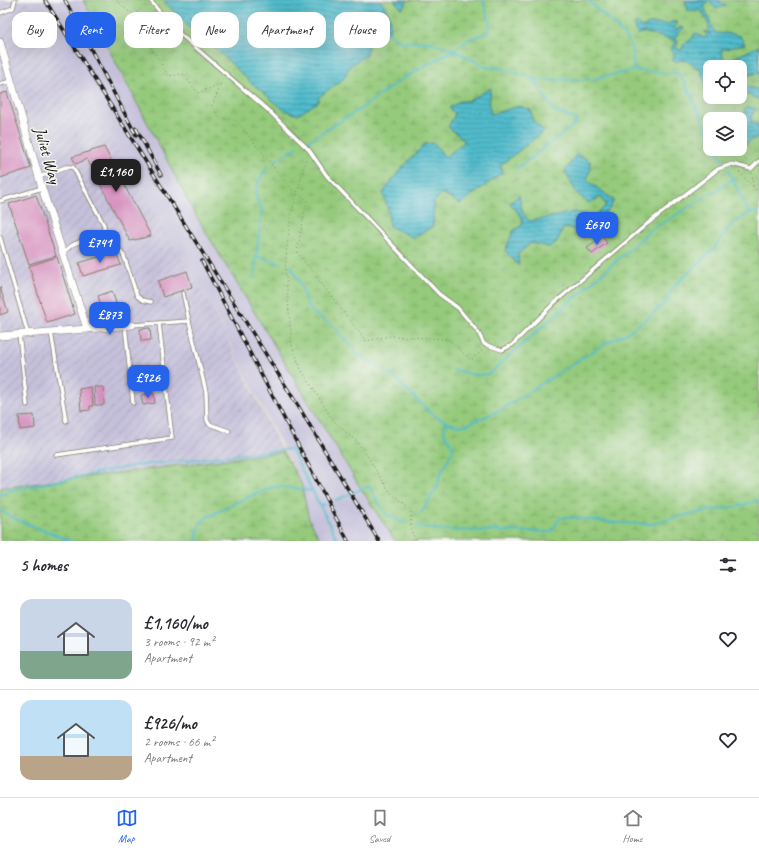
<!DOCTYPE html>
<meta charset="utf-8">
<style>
:root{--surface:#fff;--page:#f2f2f3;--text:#2b2b33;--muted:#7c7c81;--line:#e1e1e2;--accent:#2563eb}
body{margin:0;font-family:Caveat,sans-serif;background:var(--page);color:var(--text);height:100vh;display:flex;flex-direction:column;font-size:15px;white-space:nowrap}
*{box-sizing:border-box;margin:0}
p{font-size:13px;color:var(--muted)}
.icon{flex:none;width:22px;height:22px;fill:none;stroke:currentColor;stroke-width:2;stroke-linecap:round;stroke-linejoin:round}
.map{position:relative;height:541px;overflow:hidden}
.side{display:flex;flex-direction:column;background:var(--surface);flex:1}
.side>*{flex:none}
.hud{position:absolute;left:12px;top:12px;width:400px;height:36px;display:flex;gap:8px}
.controls{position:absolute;left:703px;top:60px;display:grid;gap:8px}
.controls a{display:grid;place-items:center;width:44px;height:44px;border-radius:8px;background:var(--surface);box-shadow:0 4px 16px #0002;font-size:20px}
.price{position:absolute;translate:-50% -34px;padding:0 9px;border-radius:8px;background:var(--accent);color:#fff;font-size:13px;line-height:26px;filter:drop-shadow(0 1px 2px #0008)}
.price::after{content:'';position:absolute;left:50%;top:24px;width:12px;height:9px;margin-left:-6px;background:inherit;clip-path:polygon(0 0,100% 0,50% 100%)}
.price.selected{background:#222;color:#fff}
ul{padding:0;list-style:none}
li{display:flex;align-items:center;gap:12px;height:100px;padding:0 20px}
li+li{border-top:1px solid var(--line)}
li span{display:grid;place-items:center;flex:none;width:112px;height:80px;border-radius:12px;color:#555}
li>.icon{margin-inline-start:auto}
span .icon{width:48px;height:48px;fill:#fffc;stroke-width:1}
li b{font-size:17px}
h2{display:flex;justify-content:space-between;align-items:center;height:48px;padding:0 20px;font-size:17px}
.pill{padding:0 14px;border-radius:12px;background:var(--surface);box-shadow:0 4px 16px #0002;font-size:14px;line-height:36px}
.pill.selected{background:var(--accent);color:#fff}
.dock{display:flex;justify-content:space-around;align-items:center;height:56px;border-top:1px solid var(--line);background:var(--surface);font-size:11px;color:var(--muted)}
.dock a{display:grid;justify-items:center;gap:2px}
.dock .selected{color:var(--accent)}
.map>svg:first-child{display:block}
.industrial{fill:url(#industrial-furrows)}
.railway{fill:#c5c0da}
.wetland{fill:url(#wetland-marsh);stroke:#58734c;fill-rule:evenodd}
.water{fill:url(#water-rules);stroke:#366c74}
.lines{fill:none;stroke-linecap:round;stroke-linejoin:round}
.stream{stroke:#51bccc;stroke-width:2}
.building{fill:#d791c0}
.service-casing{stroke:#827e6c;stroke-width:5}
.minor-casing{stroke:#827e6c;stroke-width:8}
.path{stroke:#827e6c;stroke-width:1;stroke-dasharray:1 3;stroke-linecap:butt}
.service{stroke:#fff;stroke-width:3.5}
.minor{stroke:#fff;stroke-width:7}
.rail-casing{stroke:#1c1c1c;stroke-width:3.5}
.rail{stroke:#f6f6f2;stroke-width:2;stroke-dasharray:6;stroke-linecap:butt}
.labels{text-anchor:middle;stroke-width:3;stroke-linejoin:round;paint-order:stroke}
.street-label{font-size:17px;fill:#1c1c1c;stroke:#f6f6f2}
</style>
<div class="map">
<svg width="759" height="541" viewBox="0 0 759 541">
<defs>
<pattern id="industrial-furrows" width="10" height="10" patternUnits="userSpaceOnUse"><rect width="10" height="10" fill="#c5c0da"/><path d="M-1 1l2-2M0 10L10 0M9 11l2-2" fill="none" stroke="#a9a4ba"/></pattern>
<pattern id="wetland-marsh" width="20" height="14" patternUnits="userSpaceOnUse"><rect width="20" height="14" fill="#95ca7b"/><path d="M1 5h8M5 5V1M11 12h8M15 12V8" fill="none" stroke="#80ad6a"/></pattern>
<pattern id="water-rules" width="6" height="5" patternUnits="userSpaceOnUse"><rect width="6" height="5" fill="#51bccc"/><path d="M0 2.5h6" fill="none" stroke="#4298a5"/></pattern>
</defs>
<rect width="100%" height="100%" fill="#f6f6f2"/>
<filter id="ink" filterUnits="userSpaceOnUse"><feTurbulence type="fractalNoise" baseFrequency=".025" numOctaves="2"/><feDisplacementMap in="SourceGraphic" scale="8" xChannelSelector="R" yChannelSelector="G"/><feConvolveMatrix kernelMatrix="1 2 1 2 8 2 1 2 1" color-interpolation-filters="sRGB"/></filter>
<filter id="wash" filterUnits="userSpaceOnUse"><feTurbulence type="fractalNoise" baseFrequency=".012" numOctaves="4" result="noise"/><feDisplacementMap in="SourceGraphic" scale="16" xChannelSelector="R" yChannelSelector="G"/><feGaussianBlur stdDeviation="0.9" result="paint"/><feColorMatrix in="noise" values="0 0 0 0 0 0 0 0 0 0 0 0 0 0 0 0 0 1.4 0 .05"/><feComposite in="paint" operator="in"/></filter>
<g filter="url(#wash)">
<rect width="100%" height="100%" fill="#e9dfbb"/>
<path class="industrial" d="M0,0H29L213,310L283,452L0,488Z"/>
<path class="railway" d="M29,0H83L195,214L363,492L395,541H321L309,519L301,483L213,310Z"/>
<g class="wetland">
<path d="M83,0H759V541H395L363,492L195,214ZM710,67H740V97H710ZM710,119H740V149H710Z"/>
<path d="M283,452L301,483L309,519L321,541H0V488Z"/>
</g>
<g class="water">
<path d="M163,0H380C388,10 393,21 388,33H381L378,38L374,37L369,40L366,55L350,66L343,79L319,97L318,102L298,115L284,110L249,81L209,42L197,36Z"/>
<path d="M394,0H408L402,9Z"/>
<path d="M685,0H718L726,5L717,9L709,2L704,6L715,33L733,34L740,36L745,44L721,50L725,62L759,46V73L740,76V67H710V95L706,97L707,87L700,69L685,60H679L677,62L672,60L675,55L671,49L675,41L644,32L637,35L634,26L637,23L642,28L648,24H669L671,22H677L674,28L676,30L681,27L684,28L674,38L678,42L676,49L682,50L684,44L692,39L695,33L704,38L707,36L705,32L707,31L710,35L708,23L701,10L688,11Z"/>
<path d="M740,82L745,86L759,90V100L740,91Z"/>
<path d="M491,88L489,105L491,114L520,106L531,110L533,121L544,131L501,165L502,173L460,204L442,193L434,202L433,226L414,238L389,226L388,211L383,193L399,171L425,144L434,143L445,157L465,141L448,127L455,114L449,108L460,101H468Z"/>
<path d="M747,107L756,109L751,117L753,123L759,125V136L740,147V117L741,114L746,113L744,110Z"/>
<path d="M576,154L590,161L591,168L587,180L614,200L609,210L576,232L569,227L563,229L557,242L549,247L531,243L518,254L519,266L505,251L513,231L522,225V218L510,203L519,195L523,214L530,221L575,212L595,216L606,205L601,197L589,203C573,193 575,188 565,172Z"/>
</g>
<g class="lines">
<g class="stream">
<path d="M588,0L623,34L631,47L634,70"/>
<path d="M388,33L402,42H429L454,50L488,68L497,67L539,80L593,79L634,70L677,73L682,77L710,135"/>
<path d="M308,141L362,108L403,78L454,50L467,40L484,34L489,30L490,23L483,0"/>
<path d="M717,149L723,161"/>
<path d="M274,161L298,147"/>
<path d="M516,169L574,125L577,120L554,111L533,78"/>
<path d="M728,170L749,213"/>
<path d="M256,256L280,263"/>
<path d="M291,266L300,283L308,307L315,314L336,328L356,353L393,376L429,412L446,422L459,426L466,425L498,411L608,342L625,334L652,315L667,300L673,287L712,251L731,225L749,213L759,212"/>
<path d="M254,276L262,209L256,198L258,181L268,166"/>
<path d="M453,370L476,375L489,374L651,230L728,183L732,178"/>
<path d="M0,494L12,490L133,466L291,449L338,541"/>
<path d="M336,500L369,486C380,504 383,518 405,523"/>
<path d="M320,506L325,504"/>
<path d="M0,510L15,519L71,541"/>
<path d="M421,513L438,486L439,477L454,448L444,432L446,422"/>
<path d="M417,526L444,530L551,532L559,519L566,517L617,523L652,524L689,514L739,506L759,500"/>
<path d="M196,541L200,523L207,517L257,493L276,486L313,491"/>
</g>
</g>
<g id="blocks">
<g class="building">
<path d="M7,92L31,168L0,178V94Z"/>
<path d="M104,147L122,181L151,236L130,241L87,159L76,164L72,157Z"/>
<path d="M36,195L56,256L29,264L9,204Z"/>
<path d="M603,237L607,243L592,254L587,248Z"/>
<path d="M116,252L121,265L83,276L79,263Z"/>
<path d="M57,257L75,314L47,323L29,266Z"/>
<path d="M187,271L192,287L163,297L158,281Z"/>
<path d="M0,287L8,312L0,315Z"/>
<path d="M112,291L116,303L102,308L98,296Z"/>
<path d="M150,328L151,340L141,341L140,329Z"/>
<path d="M153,383L154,390L140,391L139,384Z"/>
<path d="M91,387L93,406H90V410L81,411L79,389Z"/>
<path d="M94,387H103L104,405H95Z"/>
<path d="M154,393L155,403L143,405L141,395Z"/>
<path d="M34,415L35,428L20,430L19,416Z"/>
</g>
</g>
</g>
<g filter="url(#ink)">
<use href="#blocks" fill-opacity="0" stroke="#827e6c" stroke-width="1"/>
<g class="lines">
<defs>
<g id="service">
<path d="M150,0L172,27L270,112L309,150L327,176L439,294L458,308L478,332L484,344L502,350L512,345L553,304L647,224L718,169L732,164L751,169L759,161"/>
<path d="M0,13L13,8L15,0"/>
<path d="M0,84L11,81"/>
<path d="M39,177L66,167H73L104,225V230L100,233L72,245L63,253"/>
<path d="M0,201L42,188"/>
<path d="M104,230L124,256L137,296L142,300L151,302"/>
<path d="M0,237L28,334"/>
<path d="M189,321L206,392L207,420L209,424L229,431"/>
<path d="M125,325L133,403"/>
<path d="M132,325L189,321L183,293"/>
<path d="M51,332L66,421"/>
<path d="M19,334L27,405"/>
<path d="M56,455L172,438L159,323"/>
</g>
<g id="minor">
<path d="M0,42L42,188L87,329L0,336"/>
<path d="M87,329L132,325"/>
</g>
</defs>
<use href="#service" class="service-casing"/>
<use href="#minor" class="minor-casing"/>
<g class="path">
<path d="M117,0L143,26L144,37L169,76L183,74L198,93L221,84L212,106L220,118L236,120L293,191L307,200L297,252L366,341L390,336L448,339L471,360L483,350"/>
<path d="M134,15L143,8"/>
<path d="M307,156L290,219L285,265L292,346L301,369L333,420L360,445L390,492L411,510V531L416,541"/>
<path d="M739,172L759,193"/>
<path d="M752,173L753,186"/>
</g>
<use href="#service" class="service"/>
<use href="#minor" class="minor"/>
<defs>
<g id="rail">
<path d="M45,0L300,409L379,541"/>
<path d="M65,0L136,135"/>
<path d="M136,128L161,175"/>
<path d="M202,261L348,541"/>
</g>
</defs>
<use href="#rail" class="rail-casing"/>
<use href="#rail" class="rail"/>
</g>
</g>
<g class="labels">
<g class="street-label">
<text transform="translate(48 155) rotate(74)" y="6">Juliet Way</text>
</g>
</g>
</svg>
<div class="controls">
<a><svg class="icon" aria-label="locate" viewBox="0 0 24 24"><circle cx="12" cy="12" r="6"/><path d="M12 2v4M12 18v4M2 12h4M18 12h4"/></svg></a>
<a><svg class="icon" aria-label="layers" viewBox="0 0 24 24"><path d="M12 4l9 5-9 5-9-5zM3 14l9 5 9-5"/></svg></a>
</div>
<b class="price selected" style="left:116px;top:193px">£1,160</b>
<b class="price" style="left:597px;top:246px">£670</b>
<b class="price" style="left:100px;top:264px">£741</b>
<b class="price" style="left:110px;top:336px">£873</b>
<b class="price" style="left:148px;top:399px">£926</b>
<div class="hud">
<a class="pill">Buy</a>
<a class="pill selected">Rent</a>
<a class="pill">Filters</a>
<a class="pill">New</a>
<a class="pill">Apartment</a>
<a class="pill">House</a>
</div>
</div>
<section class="side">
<h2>5 homes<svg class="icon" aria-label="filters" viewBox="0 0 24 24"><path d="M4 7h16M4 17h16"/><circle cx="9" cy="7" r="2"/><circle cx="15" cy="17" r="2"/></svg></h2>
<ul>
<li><span style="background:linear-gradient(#c9d6e8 65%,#7fa58c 0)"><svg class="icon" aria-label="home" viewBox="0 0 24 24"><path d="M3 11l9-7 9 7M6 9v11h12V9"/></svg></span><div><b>£1,160/mo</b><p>3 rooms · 92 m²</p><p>Apartment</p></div><svg class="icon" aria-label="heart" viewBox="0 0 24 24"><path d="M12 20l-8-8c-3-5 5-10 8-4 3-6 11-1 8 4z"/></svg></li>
<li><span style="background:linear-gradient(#bfe0f5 70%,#b9a48a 0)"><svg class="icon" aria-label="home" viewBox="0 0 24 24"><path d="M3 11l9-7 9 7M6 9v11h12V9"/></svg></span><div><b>£926/mo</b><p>2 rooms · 66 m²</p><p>Apartment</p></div><svg class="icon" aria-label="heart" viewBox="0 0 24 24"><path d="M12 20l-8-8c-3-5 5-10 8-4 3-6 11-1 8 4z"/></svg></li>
</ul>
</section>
<nav class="dock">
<a class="selected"><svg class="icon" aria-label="map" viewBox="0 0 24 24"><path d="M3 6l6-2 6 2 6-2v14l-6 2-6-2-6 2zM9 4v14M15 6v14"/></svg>Map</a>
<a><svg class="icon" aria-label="saved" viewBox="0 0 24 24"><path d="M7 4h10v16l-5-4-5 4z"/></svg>Saved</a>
<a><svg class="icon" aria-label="home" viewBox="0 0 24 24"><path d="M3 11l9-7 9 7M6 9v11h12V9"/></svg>Home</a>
</nav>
